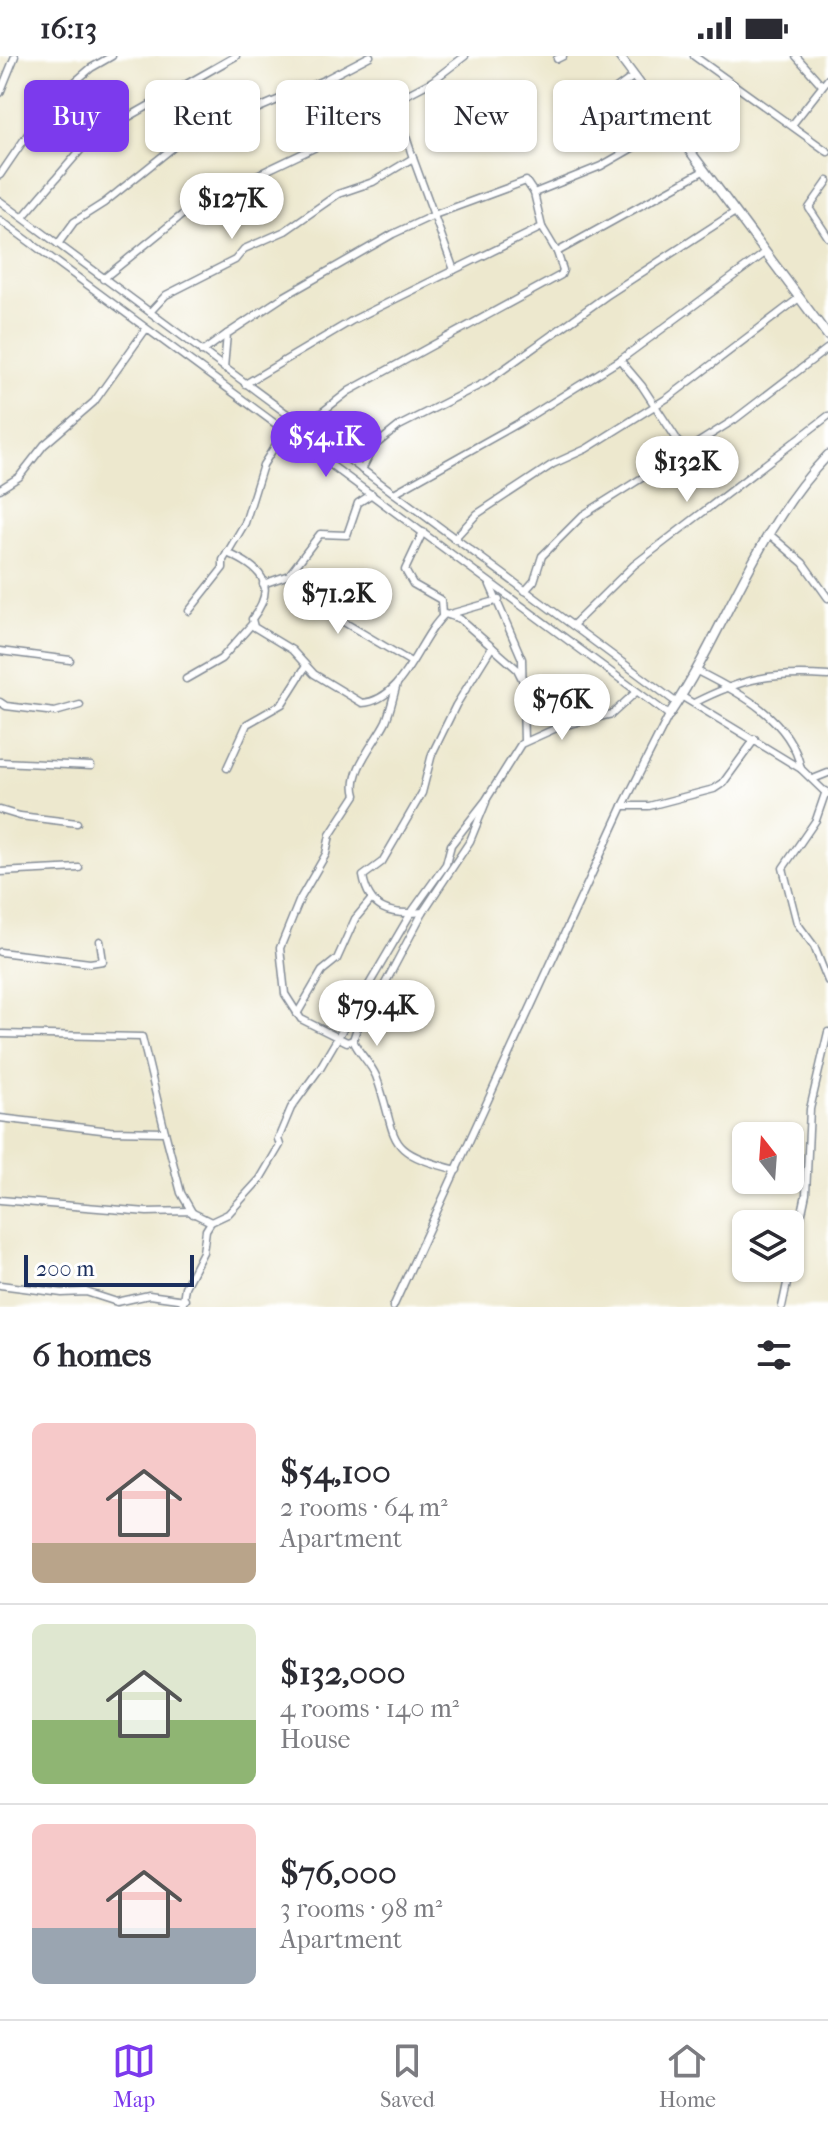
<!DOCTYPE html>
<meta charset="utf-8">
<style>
:root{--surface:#fff;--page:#f7f7f7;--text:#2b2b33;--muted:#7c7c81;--line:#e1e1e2;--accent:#7c3aed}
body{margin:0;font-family:"IM FELL French Canon",serif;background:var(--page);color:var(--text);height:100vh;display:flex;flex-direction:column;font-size:30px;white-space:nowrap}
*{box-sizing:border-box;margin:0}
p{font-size:26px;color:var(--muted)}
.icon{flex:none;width:44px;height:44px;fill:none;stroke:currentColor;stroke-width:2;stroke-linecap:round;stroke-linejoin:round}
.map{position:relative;height:1251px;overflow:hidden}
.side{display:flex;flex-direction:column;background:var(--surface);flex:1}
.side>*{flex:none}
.guide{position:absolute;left:24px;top:24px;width:780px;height:72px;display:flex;gap:16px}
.needle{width:52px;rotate:343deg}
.controls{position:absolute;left:732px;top:1066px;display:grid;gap:16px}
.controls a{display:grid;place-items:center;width:72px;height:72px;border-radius:12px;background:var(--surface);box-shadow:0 2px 6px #0004;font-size:40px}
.scale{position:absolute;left:24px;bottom:20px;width:170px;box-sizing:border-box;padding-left:8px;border:4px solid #1b2f5e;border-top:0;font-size:22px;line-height:28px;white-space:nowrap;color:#1b2f5e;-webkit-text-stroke:6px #fff;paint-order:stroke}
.price{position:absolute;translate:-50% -68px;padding:0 18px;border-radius:28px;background:#fff;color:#222;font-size:26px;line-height:52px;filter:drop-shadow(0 2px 4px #0008)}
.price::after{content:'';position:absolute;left:50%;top:48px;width:24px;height:18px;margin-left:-12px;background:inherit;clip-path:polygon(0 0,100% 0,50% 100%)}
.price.active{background:var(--accent);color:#fff}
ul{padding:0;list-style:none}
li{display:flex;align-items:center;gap:24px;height:200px;padding:0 32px}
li+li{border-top:2px solid var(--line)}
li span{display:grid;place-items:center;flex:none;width:224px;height:160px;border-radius:12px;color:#555}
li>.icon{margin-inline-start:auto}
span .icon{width:96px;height:96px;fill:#fffc;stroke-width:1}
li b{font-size:34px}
h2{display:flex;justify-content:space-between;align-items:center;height:96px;padding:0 32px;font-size:34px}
.chip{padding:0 28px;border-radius:12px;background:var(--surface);box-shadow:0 2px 6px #0004;font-size:28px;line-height:72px}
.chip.active{background:var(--accent);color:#fff}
.status{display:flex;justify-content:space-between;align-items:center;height:56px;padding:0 40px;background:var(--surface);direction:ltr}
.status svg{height:22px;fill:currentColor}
.tabs{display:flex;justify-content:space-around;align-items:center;height:112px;border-top:2px solid var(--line);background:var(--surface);font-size:22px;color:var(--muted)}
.tabs a{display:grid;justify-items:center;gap:4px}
.tabs .active{color:var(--accent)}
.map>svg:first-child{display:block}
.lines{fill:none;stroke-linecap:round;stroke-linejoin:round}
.minor-casing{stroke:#848c96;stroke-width:9}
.tertiary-casing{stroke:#848c96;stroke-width:11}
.minor{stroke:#fff;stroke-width:6}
.tertiary{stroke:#fff;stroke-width:8}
</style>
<div class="status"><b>16:13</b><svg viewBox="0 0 49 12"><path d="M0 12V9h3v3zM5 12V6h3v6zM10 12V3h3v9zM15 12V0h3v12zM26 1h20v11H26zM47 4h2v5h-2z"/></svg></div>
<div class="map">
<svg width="828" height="1251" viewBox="0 0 828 1251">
<rect width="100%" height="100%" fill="#fff"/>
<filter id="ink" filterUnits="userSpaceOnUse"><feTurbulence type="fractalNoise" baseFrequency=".0125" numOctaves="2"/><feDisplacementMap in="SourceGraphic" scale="16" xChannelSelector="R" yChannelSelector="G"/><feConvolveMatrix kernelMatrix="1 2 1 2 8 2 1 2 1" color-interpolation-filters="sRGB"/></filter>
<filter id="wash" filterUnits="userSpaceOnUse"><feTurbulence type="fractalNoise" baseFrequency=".006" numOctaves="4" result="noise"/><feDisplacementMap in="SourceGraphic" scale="32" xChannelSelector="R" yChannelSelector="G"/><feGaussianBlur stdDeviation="1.8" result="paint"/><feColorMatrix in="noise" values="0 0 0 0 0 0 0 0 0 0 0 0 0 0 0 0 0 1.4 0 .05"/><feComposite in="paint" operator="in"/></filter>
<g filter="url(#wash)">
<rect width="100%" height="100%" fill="#ede8ce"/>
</g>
<g filter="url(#ink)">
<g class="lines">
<defs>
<g id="minor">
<path d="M694,0L828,96"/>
<path d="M796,0L821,28"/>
<path d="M557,3L563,0"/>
<path d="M0,37L15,0"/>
<path d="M589,53L634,20"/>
<path d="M792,69L828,23"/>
<path d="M413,102L454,214L542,171L557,196"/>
<path d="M0,119L47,50L91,12L112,0"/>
<path d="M828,125L809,152L828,181"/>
<path d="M0,145L677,647"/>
<path d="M23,161L90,83L236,0"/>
<path d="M0,164L669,659L623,750L393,1251"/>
<path d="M542,171L534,137L601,110L671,70"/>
<path d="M58,188L74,166L104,147L180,86L324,24L370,0"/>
<path d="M103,223L182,159L230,132L358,71L387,49L431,26L465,0"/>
<path d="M150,256L166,239L235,204L244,193L285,175L338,138L373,126L413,102L394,44"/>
<path d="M202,296L227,278"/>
<path d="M620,304L642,330L684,394"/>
<path d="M224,312L227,278L283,241L393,178L434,159L526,125L534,137"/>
<path d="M245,328L353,264L454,214"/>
<path d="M303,371L349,335L561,219L563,214L557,196L705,114"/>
<path d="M362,414L373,391L399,370L486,326L606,240L735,156"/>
<path d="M0,433L19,421L44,389L94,346L146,273"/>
<path d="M394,437L519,367L620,304L765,197"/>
<path d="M423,476L405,514L413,528L441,544L442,559"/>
<path d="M768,477L803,507L828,542"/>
<path d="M454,483L477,458L553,408L586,393L669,341L799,242"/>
<path d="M227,497C260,511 279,528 252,563L254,571L292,594L314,618L362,647C405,644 418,582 445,558L460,563L517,613L522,623"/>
<path d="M291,517L326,533L330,551L342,565L411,606"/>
<path d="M263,528L289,519L320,478L347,479L358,447L372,438"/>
<path d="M490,529L522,603L524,685"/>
<path d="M525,535L534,525L542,500L583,459L734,364L828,292"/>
<path d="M189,555L223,512V504L245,467L263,409L285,374"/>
<path d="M450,558L499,544"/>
<path d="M574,568L634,509L828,360"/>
<path d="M0,595L70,604"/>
<path d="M697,615C739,636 791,663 801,713"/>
<path d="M186,623L221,603L252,568"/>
<path d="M681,640L801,713L827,738"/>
<path d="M0,646L6,650L55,656L80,649"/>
<path d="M694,647C743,622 773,616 828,620"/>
<path d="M0,706L91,710"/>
<path d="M227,712L247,668L282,648L306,610"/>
<path d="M813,723L828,717"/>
<path d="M826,735L816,764L783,812L797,867L814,890L828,925"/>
<path d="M623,750H649L714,733L723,727L755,683"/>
<path d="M0,754L20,760L77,767"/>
<path d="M0,816L79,812"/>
<path d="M423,856C390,860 369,854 363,820L382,806L399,777L422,737L432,698L456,649L492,591"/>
<path d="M0,896L90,907L103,905L100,885"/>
<path d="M297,958L322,915L337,903L355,863L370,845"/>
<path d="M0,978L142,981L165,1076"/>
<path d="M353,984L347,986L301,963L285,938L280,892L300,843L326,798L330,779L356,739C348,715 376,686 386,665C391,653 393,641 397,628"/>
<path d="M0,1062L110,1075L165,1076L181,1137L193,1158"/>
<path d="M457,1114C380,1095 400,1085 376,1020C370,1006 358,997 353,984L359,966L378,941L423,856L470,785L486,746"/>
<path d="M0,1144L147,1156L189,1155L211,1166"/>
<path d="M0,1229L62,1237L86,1236L117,1246L149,1239L185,1244"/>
<path d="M182,1251L185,1231L203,1196L206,1174L211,1166L228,1158L260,1123L280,1089L278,1083L291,1052L320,1012L411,857L446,808L451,789L486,744L521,688L561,670L612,658L636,636"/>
<path d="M782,1251L806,1138L810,1053L828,976"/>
</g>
<g id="tertiary">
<path d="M619,0L828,280"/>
<path d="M669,659C726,574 755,474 828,399"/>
</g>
</defs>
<use href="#minor" class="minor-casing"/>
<use href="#tertiary" class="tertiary-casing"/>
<use href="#minor" class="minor"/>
<use href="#tertiary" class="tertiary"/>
</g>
</g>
</svg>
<div class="controls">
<a><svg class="needle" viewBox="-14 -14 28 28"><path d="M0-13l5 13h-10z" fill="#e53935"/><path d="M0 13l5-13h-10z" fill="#7c7c81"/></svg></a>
<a><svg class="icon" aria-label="layers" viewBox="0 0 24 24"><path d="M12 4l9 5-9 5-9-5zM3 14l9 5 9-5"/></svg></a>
</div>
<div class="scale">200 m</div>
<b class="price" style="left:232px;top:185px">$127K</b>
<b class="price active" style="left:326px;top:423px">$54.1K</b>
<b class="price" style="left:687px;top:448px">$132K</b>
<b class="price" style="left:338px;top:580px">$71.2K</b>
<b class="price" style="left:562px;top:686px">$76K</b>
<b class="price" style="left:377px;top:992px">$79.4K</b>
<div class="guide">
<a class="chip active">Buy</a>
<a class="chip">Rent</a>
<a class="chip">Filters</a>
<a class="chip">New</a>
<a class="chip">Apartment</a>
</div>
</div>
<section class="side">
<h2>6 homes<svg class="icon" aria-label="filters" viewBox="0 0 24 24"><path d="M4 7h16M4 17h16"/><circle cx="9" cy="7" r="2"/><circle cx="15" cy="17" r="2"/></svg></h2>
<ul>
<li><span style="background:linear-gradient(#f6c9c9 75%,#b9a48a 0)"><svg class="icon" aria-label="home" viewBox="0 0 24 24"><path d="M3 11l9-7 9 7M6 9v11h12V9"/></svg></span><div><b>$54,100</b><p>2 rooms · 64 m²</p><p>Apartment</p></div></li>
<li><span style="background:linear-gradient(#dfe7d0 60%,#8fb573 0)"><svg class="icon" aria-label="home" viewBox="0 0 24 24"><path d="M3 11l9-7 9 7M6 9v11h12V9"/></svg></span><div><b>$132,000</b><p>4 rooms · 140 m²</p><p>House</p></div></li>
<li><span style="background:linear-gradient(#f6c9c9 65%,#9aa5b1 0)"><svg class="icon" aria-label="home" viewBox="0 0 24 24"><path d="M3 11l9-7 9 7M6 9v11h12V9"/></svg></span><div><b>$76,000</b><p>3 rooms · 98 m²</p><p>Apartment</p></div></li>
</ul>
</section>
<nav class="tabs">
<a class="active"><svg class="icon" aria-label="map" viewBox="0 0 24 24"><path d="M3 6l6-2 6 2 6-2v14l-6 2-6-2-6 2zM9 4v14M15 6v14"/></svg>Map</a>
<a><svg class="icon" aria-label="saved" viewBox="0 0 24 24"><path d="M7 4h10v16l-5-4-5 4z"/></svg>Saved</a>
<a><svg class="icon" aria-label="home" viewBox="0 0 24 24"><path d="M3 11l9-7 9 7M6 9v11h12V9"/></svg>Home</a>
</nav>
